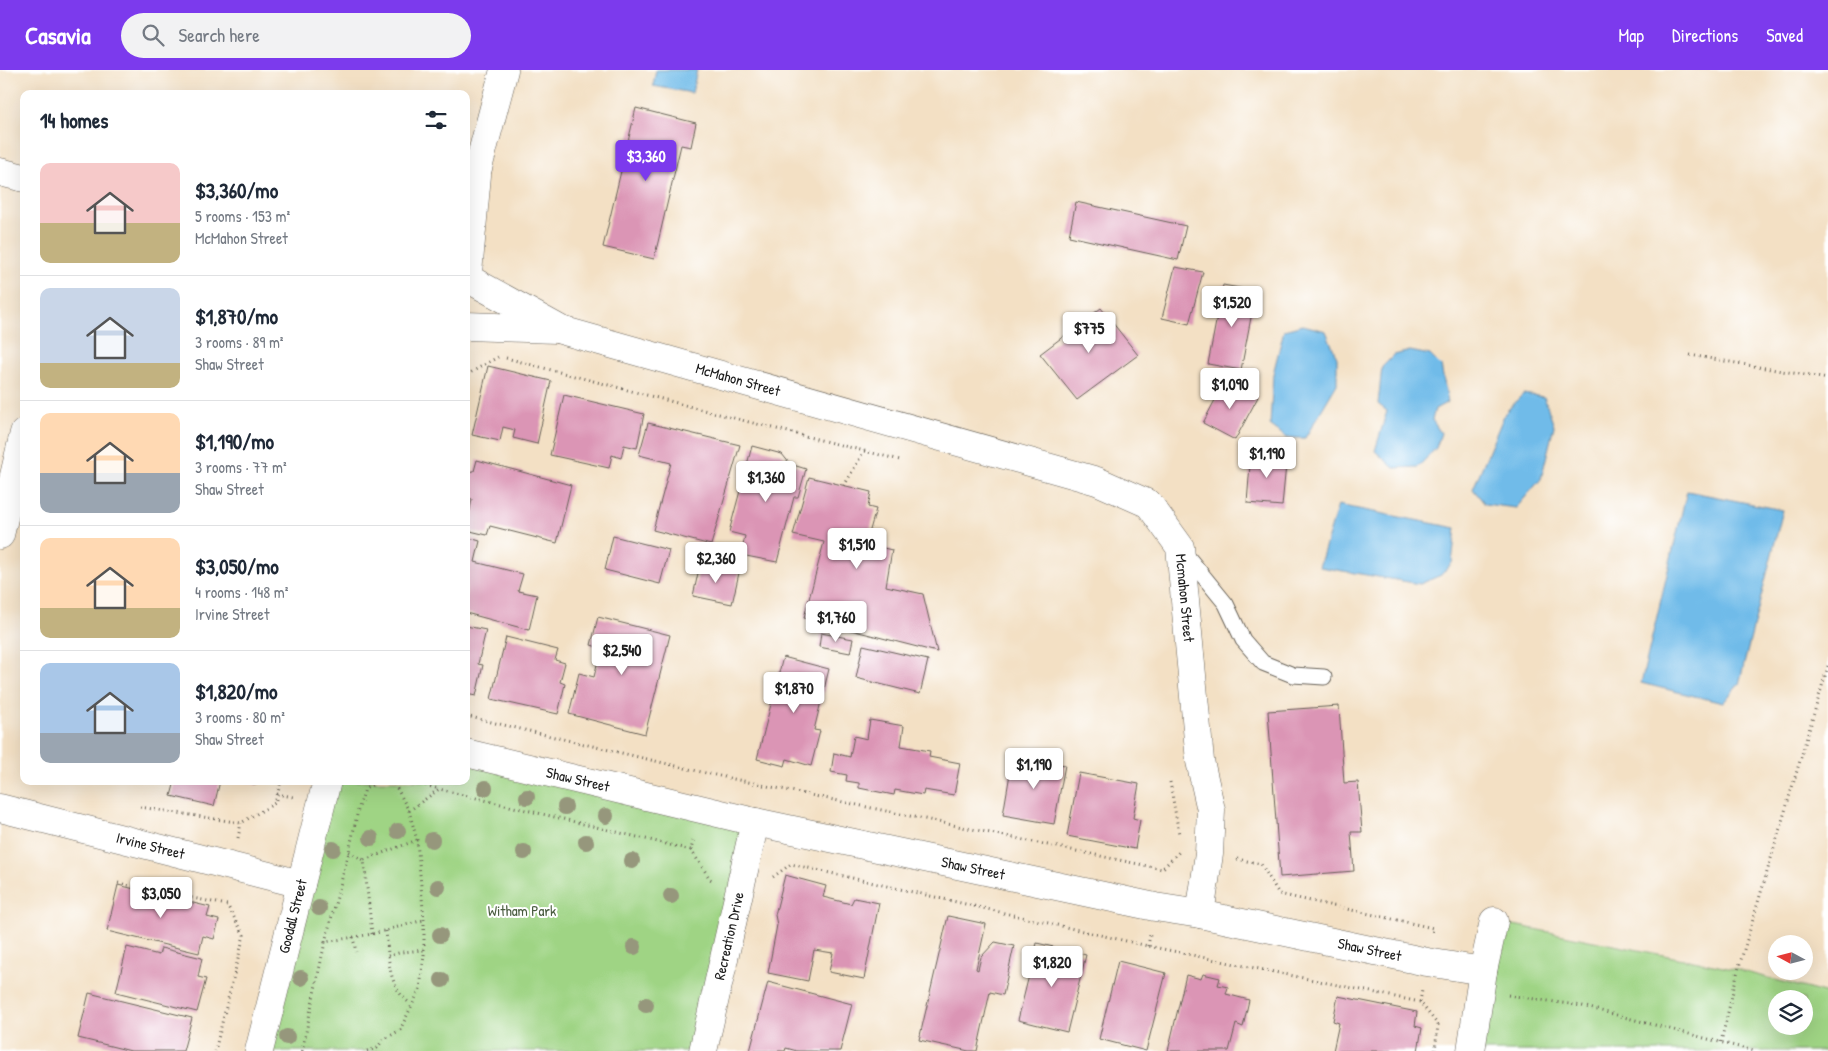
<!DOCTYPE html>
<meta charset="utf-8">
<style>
:root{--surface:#fff;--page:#f2f2f3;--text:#1f2937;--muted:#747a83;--line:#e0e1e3;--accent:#7c3aed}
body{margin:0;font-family:"Patrick Hand",sans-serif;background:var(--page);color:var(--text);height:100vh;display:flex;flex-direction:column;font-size:19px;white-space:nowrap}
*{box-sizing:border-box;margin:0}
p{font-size:16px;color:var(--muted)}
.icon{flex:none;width:28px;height:28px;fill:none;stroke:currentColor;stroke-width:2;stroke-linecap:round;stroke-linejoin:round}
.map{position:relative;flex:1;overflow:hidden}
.sheet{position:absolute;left:20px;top:20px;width:450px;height:695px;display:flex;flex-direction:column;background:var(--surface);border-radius:10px;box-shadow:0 5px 20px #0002}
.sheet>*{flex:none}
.needle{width:32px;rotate:277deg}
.tools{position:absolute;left:1768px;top:865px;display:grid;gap:10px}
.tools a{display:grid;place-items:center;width:45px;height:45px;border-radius:50%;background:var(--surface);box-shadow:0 5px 20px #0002;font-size:25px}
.price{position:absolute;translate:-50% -42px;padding:0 11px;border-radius:5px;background:#fff;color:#222;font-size:16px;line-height:32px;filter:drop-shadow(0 1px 2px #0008)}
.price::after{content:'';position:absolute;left:50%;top:30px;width:15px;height:11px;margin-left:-8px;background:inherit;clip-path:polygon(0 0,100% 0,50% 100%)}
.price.on{background:var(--accent);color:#fff}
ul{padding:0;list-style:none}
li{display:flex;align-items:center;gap:15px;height:125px;padding:0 20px}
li+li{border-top:1px solid var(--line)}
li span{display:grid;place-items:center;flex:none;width:140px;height:100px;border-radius:10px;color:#555}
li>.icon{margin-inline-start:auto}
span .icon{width:60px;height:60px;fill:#fffc;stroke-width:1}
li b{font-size:21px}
h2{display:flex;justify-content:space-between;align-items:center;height:60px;padding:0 20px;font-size:21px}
header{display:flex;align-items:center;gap:30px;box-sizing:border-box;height:70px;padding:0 25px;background:var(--accent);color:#fff}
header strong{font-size:24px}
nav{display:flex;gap:28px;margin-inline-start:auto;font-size:18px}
.search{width:350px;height:45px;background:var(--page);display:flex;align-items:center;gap:12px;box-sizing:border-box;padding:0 18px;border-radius:28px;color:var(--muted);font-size:19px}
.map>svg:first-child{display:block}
.green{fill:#9fd484;stroke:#5e7850;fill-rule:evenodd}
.water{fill:#6fbbe9;stroke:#466c82}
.building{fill:#db95b5}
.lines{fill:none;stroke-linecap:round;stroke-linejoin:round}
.lane-casing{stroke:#676157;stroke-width:17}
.street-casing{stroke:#676157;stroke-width:29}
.path{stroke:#676157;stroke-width:3;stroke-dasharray:1 4;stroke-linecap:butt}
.lane{stroke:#fff;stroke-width:15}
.street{stroke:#fff;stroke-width:28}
.tree{fill:#96977b}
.labels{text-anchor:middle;stroke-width:4;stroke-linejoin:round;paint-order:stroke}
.street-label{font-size:15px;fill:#1c1c1c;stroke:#fff}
.park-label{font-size:15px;fill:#4a5c40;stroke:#fff}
</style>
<header>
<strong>Casavia</strong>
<div class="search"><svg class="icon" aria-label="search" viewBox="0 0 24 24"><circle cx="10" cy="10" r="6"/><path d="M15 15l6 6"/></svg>Search here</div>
<nav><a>Map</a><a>Directions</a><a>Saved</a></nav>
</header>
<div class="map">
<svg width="1828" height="981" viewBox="0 0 1828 981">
<rect width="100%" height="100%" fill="#fff"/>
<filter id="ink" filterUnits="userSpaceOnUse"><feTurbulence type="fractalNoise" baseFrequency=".02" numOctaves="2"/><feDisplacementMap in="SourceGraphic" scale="10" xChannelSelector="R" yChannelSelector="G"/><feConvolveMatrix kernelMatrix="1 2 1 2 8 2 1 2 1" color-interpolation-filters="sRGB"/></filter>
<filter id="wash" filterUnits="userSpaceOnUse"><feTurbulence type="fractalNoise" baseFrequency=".0096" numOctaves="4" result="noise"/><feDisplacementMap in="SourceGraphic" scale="20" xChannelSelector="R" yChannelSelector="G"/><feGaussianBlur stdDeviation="1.12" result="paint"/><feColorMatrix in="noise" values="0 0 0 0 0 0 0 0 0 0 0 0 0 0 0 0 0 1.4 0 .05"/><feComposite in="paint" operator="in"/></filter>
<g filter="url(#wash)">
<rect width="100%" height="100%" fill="#f3e0c4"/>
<g class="green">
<path d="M466,683L755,752L703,981H259L327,711H466Z"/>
<path d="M1494,851L1738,900L1828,924V981H1471ZM1776,929H1804V956H1776Z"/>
</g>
<g class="water">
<path d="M656,0H697L692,23L653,16Z"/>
<path d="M1303,255L1326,261L1337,288V314L1305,368H1287L1270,355L1273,304L1284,260Z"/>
<path d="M1410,281L1430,285L1441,296L1448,332L1435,339L1432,350L1441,363L1436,378L1418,397L1394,398L1375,381L1387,341L1378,334L1382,297L1394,285Z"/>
<path d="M1523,324L1544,327L1554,356L1541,409L1516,438L1485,434L1473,419L1505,343Z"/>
<path d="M1687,421L1783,440L1739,614L1723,633L1641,613Z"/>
<path d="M1338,435L1456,458L1452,493L1441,505L1420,514L1319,497Z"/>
</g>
<g id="blocks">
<g class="building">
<path d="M636,38L696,53L691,77L681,75L654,189L603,177Z"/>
<path d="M1076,132L1186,156L1178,190L1069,166Z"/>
<path d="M1175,197L1203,202L1189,254L1162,248Z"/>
<path d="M1223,215L1256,221L1241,300L1208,294Z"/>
<path d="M1101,238L1138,285L1077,330L1040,284Z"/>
<path d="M488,296L551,311L537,374L513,368L515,360L503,357L500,371L472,365Z"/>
<path d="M1226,309L1258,327L1235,370L1203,353Z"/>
<path d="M564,325L644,344L637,378L624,375L621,388L612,385L609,398L550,385Z"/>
<path d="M648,353L740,375L711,475L653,460L671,393L639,385Z"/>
<path d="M752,376L782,384L790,394L806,399L798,427H794L777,492L741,485L745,466L729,462Z"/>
<path d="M1251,382L1287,384L1282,436L1247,433Z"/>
<path d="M477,390L571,415L557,473L490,456L487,465L466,460L472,429L466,427V402L474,401Z"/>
<path d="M809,407L871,422L868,437L876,439L866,474L892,480L886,516L923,524L937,582L804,548L824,472L793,465Z"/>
<path d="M613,466L669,480L660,514L605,500Z"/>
<path d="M466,467L480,471L475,492L523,504L518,521L537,525L529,560L466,543Z"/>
<path d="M700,494L739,503L732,534L693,526Z"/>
<path d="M598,547L670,565L645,664L569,644L579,603L594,607L601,578L591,575Z"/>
<path d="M466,556L486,560L478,594L483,595L476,626L466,624Z"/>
<path d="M821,563L853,569L850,583L819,577Z"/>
<path d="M506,567L558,580L555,590L565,593L560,612L565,614L558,644L491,629Z"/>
<path d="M863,575L928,590L920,624L856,608Z"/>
<path d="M783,587L829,599L814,660L820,661L811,696L787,689L785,696L757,689Z"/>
<path d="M1339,636L1344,713L1358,712L1362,762H1351L1354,801L1280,807L1268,641Z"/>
<path d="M870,650L904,656L901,676L930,681L929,687L960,693L954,725L924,720L923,725L895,720L894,725L859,718V713L846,711L847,705L831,702L834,683L850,687L854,666L867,669Z"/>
<path d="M1013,686L1065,695L1054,754L1003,745Z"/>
<path d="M1079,703L1139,714L1133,748L1140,750L1135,779L1067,766Z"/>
<path d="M175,711H220L214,736L171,726Z"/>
<path d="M244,711H258L257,715Z"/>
<path d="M785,805L826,816L823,827L851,834L854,828L879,833L864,909L829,902L833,883L814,880L808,911L768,903L777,855L775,845Z"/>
<path d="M118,815L210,837L207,847L219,850L214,869L203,866L199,883L107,861Z"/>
<path d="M948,846L986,854L976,899L978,900L981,887L995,872L1014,876L1003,925L990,922L977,981H969L919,970Z"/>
<path d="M1037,873L1086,885L1067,962L1018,950Z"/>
<path d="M127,877L159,885L161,878L202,888L198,907L206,909L197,942L116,922Z"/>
<path d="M1118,891L1166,903L1146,981L1099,969Z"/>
<path d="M1203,904L1220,908L1218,915L1228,917L1226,924L1249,930L1243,957L1236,954L1229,981H1168L1186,905L1201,909Z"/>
<path d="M768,912L852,934L840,981H797L786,978L785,981H750Z"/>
<path d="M89,923L192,948L183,981H131L78,968Z"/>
<path d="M1338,926L1417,942L1415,956L1422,958L1418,981H1333L1339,953L1333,951Z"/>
</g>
</g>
</g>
<g filter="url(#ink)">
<use href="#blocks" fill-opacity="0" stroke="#676157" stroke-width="1"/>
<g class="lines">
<defs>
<path id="lane" d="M1182,480L1226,534L1243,570L1263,593L1293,605L1324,607"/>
<g id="street">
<path d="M0,102L24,108"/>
<path d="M466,124L478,98L504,0"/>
<path d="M468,203L477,105"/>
<path id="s1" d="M476,213L561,260L1097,411L1149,434L1180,477L1200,691L1211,740L1209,784L1200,844"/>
<path d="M466,256L557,259"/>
<path d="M0,465L24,363"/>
<path id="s2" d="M466,683L755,752L1155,837L1200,844L1427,892L1483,901"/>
<path id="s3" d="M0,738L301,814"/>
<path id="s4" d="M259,981L327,711"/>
<path id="s5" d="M703,981L755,752"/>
<path d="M1471,981L1483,901L1494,851"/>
</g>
</defs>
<use href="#lane" class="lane-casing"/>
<use href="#street" class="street-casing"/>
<g class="path">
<path d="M1690,285L1828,309"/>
<path d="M506,288L749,352L900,390"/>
<path d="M466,310L468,304L498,287"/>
<path d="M844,416L864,381"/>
<path d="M466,646L710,704L1162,799L1179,782"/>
<path d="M411,711L439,719"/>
<path d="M1170,712L1179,764"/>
<path d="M277,724L293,727"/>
<path d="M140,737L241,753L275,733L281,711"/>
<path d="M409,741L439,719L691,780L694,767"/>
<path d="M238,768L241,753"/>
<path d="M691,780L710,809L712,810"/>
<path d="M349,782L364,790"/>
<path d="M1237,789L1261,794L1279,824L1433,858L1432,865"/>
<path d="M773,807L791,794L1148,876L1420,932L1438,955L1435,981"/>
<path d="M118,813L227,835L244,865L215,981"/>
<path d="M386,861C389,888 387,917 411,934"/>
<path d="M372,864L364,790L417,770"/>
<path d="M353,867L356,882"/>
<path d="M325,872L349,782L358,740L365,719L379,711"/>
<path d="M1148,876L1150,865"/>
<path d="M388,886L402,882L424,880"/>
<path d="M1508,925L1582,936L1754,981"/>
<path d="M1420,932L1422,920"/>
<path d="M1721,972L1738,900L1828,596"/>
<path d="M302,981L325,872L372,864L424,850"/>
<path d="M367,981L377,978L383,970L400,960L420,919L424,885V850L417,770L409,741L393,711"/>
</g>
<use href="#lane" class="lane"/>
<use href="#street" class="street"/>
</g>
<g class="tree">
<circle cx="485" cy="718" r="8"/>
<circle cx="527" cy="727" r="8"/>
<circle cx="565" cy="737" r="8"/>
<circle cx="606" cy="746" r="8"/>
<circle cx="398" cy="761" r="8"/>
<circle cx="371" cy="768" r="8"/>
<circle cx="432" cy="770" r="8"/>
<circle cx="586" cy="772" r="8"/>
<circle cx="333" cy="779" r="8"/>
<circle cx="524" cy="782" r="8"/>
<circle cx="632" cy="791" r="8"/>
<circle cx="438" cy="817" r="8"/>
<circle cx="671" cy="826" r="8"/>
<circle cx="319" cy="838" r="8"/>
<circle cx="440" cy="865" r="8"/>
<circle cx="634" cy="877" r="8"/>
<circle cx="301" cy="908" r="8"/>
<circle cx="442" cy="910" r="8"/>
<circle cx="646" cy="935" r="8"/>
<circle cx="287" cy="967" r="8"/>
</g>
</g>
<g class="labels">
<g class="street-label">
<text dy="5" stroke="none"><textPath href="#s1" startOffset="281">McMahon Street</textPath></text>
<text dy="5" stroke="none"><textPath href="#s1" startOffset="815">Mcmahon Street</textPath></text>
<text dy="5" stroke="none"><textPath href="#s2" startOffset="115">Shaw Street</textPath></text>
<text dy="5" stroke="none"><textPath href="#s3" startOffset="155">Irvine Street</textPath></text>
<text dy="5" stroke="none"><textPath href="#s2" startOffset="520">Shaw Street</textPath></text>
<text dy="5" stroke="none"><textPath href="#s4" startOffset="139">Goodall Street</textPath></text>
<text dy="5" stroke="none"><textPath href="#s5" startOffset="118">Recreation Drive</textPath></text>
<text dy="5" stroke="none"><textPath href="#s2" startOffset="925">Shaw Street</textPath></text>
</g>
<g class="park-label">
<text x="522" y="846">Witham Park</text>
</g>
</g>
</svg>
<div class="tools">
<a><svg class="needle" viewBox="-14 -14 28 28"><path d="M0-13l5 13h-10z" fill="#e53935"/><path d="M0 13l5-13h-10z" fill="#747a83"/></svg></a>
<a><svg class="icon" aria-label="layers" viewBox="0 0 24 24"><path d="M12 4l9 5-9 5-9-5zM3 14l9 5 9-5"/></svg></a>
</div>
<b class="price on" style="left:646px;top:112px">$3,360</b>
<b class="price" style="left:1232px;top:258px">$1,520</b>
<b class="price" style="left:1089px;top:284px">$775</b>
<b class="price" style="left:1230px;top:340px">$1,090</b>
<b class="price" style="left:1267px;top:409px">$1,190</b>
<b class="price" style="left:766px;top:433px">$1,360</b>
<b class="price" style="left:857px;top:500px">$1,510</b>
<b class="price" style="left:716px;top:514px">$2,360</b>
<b class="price" style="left:836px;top:573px">$1,760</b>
<b class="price" style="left:622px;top:606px">$2,540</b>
<b class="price" style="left:794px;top:644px">$1,870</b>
<b class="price" style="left:1034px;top:720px">$1,190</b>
<b class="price" style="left:161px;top:849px">$3,050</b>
<b class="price" style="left:1052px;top:918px">$1,820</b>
<section class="sheet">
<h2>14 homes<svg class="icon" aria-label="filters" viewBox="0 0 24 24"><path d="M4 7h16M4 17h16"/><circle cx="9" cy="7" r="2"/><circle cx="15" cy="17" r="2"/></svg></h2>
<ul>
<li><span style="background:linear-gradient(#f6c9c9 60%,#c2b280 0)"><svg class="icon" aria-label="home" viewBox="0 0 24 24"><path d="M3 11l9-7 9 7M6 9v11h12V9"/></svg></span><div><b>$3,360/mo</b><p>5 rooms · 153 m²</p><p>McMahon Street</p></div></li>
<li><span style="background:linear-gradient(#c9d6e8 75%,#c2b280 0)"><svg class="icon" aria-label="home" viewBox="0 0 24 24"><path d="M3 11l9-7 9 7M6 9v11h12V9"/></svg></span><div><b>$1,870/mo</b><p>3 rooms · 89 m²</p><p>Shaw Street</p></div></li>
<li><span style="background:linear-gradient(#ffd9b3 60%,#9aa5b1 0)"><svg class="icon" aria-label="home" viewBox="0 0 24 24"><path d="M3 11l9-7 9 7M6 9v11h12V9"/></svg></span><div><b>$1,190/mo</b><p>3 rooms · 77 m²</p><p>Shaw Street</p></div></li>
<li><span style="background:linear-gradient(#ffd9b3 70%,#c2b280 0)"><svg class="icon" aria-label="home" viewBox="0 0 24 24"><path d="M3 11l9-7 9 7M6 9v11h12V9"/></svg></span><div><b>$3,050/mo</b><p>4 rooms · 148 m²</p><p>Irvine Street</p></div></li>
<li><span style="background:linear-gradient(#a9c7e8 70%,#9aa5b1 0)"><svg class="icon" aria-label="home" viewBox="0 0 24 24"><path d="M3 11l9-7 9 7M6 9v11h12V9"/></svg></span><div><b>$1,820/mo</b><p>3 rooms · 80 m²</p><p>Shaw Street</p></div></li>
</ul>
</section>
</div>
